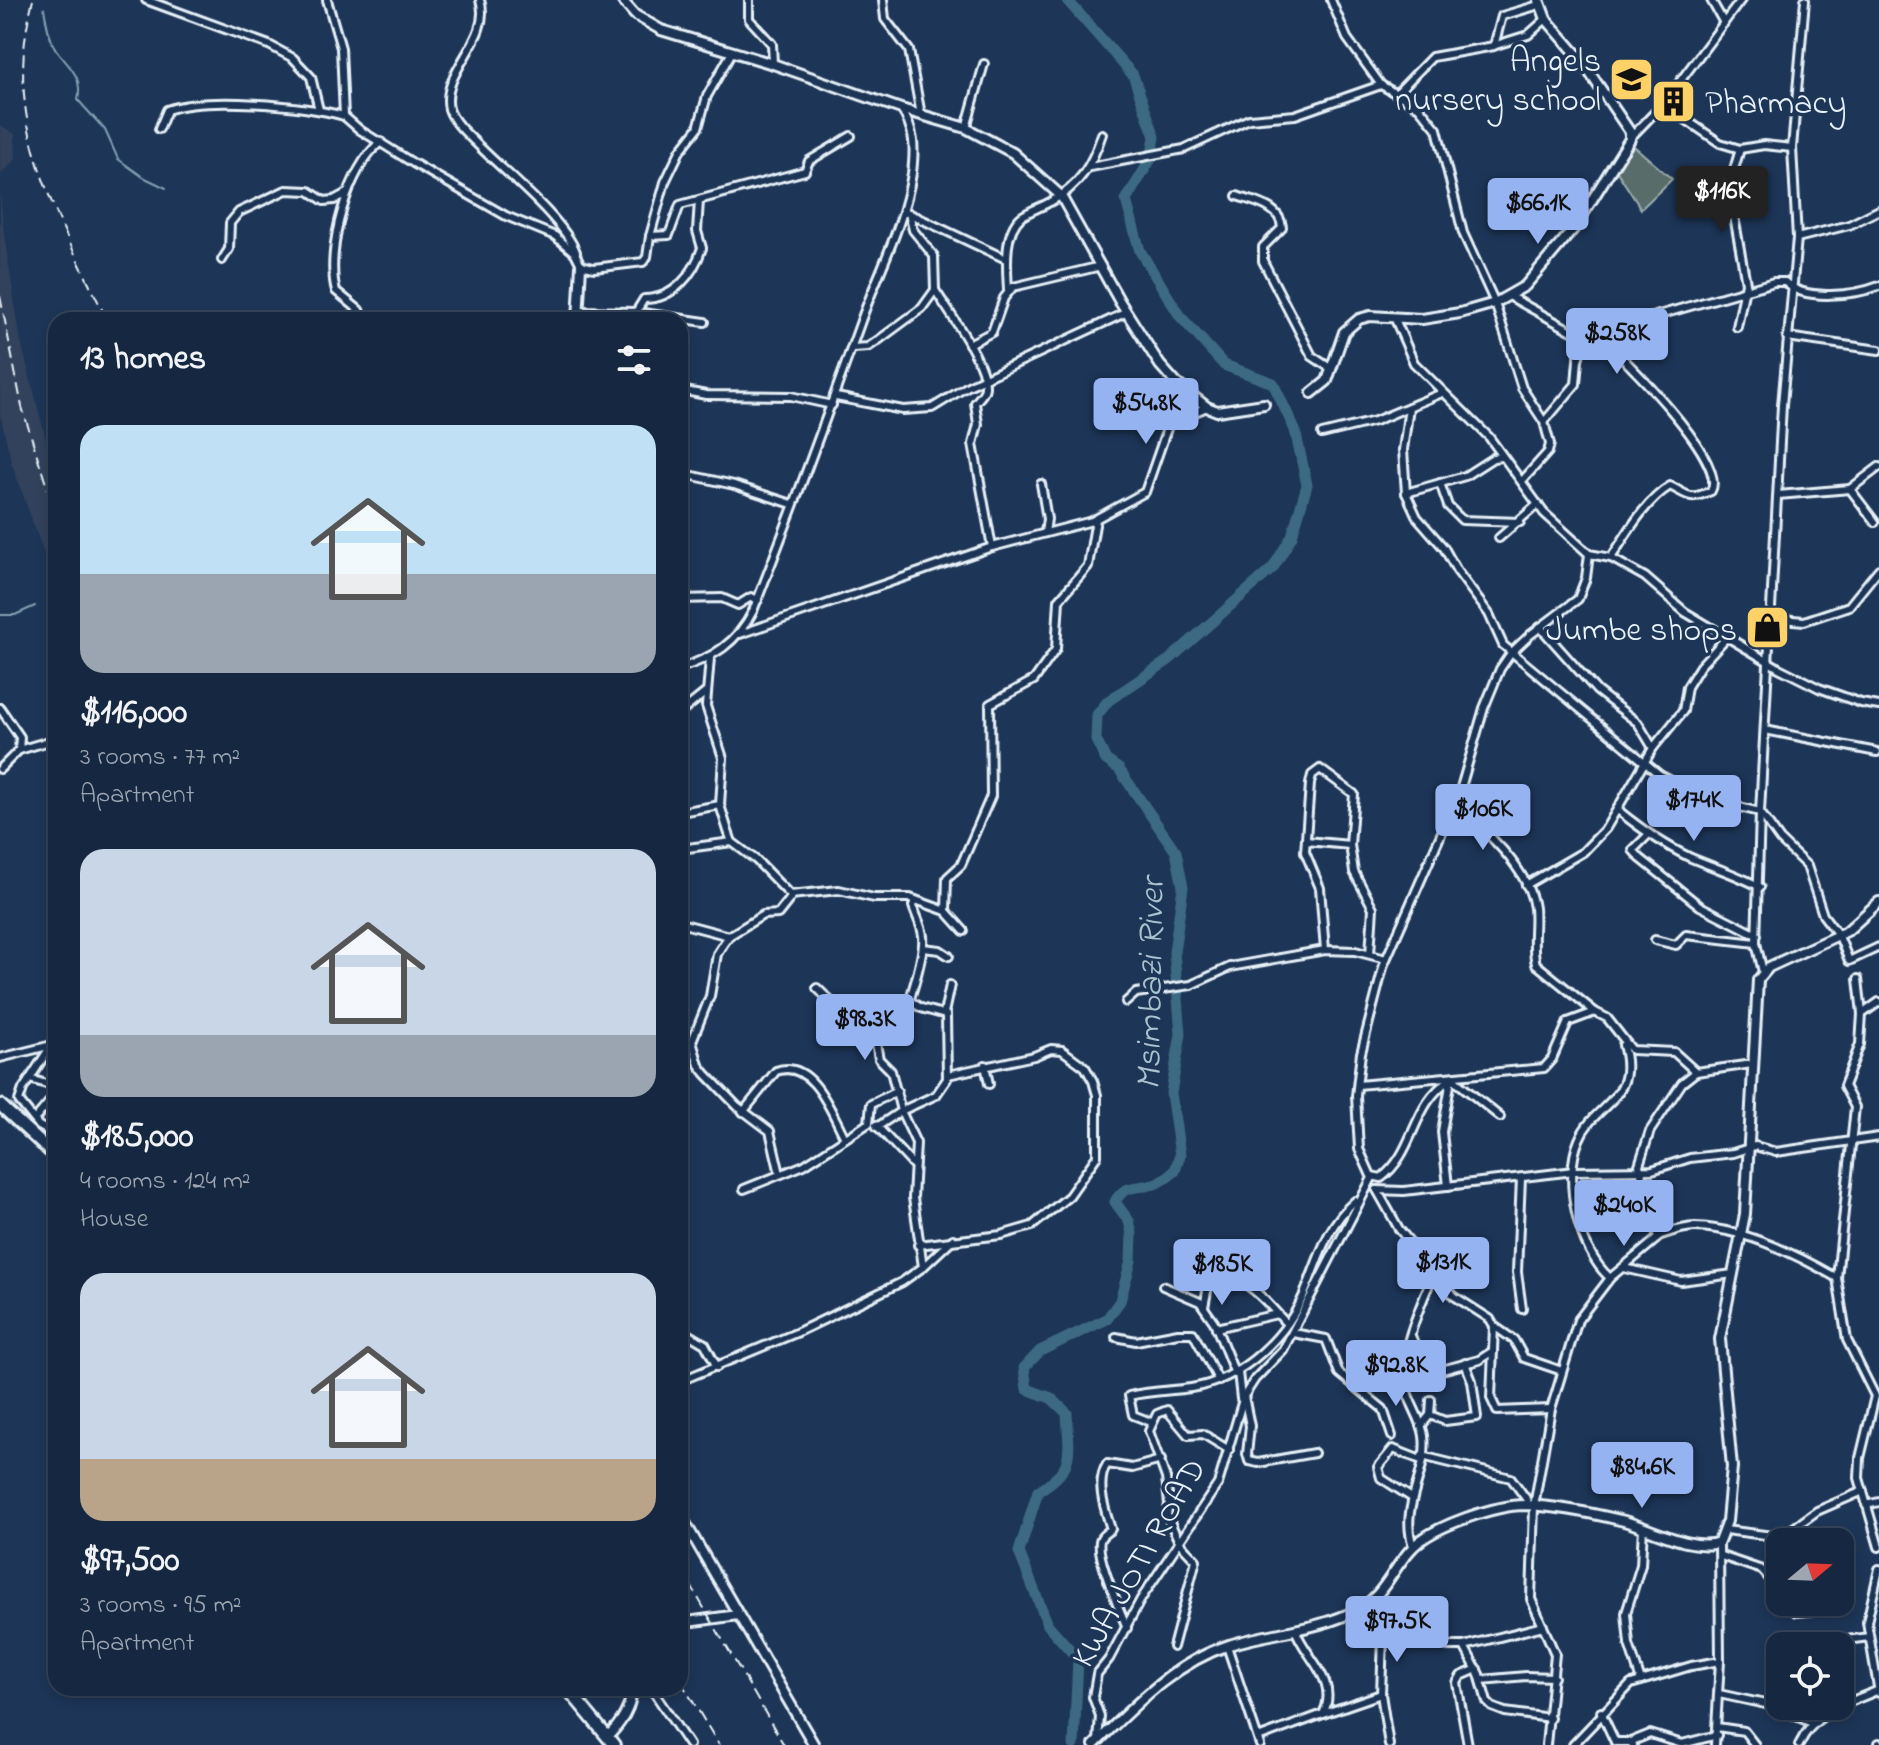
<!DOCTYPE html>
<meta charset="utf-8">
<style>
:root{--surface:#162841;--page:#1f3048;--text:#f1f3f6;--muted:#9ea6b1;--line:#35445a;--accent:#95b2f1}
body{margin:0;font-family:"Indie Flower",sans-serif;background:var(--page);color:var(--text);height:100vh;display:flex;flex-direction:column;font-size:30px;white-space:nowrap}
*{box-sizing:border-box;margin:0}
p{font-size:26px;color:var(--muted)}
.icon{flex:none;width:44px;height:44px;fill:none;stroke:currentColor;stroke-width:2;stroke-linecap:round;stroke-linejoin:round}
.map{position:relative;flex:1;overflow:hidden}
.sheet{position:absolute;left:48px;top:312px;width:640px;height:1384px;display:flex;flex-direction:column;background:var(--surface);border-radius:24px;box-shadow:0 4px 12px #0003,0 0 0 2px var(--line)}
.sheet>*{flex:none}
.needle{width:52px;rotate:71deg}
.tools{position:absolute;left:1766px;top:1528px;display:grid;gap:16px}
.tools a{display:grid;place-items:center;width:88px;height:88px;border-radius:16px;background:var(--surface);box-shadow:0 4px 12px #0003,0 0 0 2px var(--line);font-size:40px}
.price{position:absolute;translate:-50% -68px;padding:0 18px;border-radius:8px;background:var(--accent);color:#111;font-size:26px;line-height:52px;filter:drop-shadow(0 2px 4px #0008)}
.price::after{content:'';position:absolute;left:50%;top:48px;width:24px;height:18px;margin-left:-12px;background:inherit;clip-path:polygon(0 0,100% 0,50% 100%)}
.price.current{background:#222;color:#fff}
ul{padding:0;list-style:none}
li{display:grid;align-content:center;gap:16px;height:424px;padding:0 32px}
li span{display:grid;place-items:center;height:248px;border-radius:24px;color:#555}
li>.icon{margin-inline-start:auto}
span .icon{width:144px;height:144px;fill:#fffc;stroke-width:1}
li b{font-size:34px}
h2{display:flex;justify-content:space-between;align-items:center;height:96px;padding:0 32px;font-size:34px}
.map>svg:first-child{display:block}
.built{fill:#31425c}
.green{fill:#586d69;stroke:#a0afb0;stroke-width:2}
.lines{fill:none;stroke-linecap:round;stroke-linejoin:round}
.stream{stroke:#82a0b2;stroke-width:2}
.river{stroke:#3e6a83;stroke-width:11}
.minor-casing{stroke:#e8f1f8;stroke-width:12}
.tertiary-casing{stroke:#e8f1f8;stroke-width:14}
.primary-casing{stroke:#e8f1f8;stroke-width:16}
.minor{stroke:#1d3557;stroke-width:6}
.tertiary{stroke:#1d3557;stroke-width:8}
.primary{stroke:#1d3557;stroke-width:10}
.rail{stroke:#e8f1f8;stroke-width:2;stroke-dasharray:12 6;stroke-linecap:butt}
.labels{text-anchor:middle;stroke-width:7;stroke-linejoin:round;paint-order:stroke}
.poi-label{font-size:34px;fill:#e8f1f8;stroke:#1d3557;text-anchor:end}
.street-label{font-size:34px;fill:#e8f1f8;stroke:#1d3557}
.water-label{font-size:36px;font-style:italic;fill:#acc2cf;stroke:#1d3557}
</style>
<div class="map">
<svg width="1879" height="1745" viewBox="0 0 1879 1745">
<rect width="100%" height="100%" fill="#1d3557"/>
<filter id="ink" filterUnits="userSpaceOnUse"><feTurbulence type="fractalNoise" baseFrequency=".0125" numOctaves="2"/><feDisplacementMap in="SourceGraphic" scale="16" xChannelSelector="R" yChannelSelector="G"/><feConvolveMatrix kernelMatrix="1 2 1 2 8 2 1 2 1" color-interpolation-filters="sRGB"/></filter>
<g filter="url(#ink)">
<g class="built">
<path d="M0,125L15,134L16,159L0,175Z"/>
<path d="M0,189L4,235L21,342L56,479V587L12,464L0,414Z"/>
</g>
<path class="green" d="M1634,146L1672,179L1641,209L1616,170Z"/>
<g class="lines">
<g class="stream">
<path d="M44,8C46,21 49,40 57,51C70,68 83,76 78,100L105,130L118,159L143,177L166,188"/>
<path d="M0,615H15L35,606"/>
<path d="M0,1098L18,1108L31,1120"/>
<path d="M41,1131L56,1145"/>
</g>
<path class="river" d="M1067,0L1133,75L1155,137L1151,159L1126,200L1140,251L1180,316L1224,365L1273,383L1295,430L1307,485L1292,536L1273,568L1169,660L1108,701L1097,715L1096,740L1106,760L1119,769L1176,852L1183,887L1174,952L1181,1034L1171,1093L1180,1155L1175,1171C1170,1175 1163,1181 1157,1183C1139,1190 1125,1182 1115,1202L1129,1221L1132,1234L1131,1261L1120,1301L1107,1319L1040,1351L1024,1368L1027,1389L1051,1398L1067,1413C1069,1453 1076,1469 1038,1491L1019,1552L1048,1625L1078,1659L1074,1745"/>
<defs>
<g id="minor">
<path d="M146,0L269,45L293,58L311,77L319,110"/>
<path d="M327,0L341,48L344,116L360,130L413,163L506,216L555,236L575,253L581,265L594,268L643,262L647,257L650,236L669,235L680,205L805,171L809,161L851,136"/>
<path d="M480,0C493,39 440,71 449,109C453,122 467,134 476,143C503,171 563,218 576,252"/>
<path d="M749,0V19L772,44L773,64"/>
<path d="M883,0L885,19L909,50L921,115"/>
<path d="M1331,0L1347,38L1381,85L1419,107L1437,129L1463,233L1495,303L1522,388L1544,422"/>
<path d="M1711,0L1724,23"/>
<path d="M1496,45L1528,35L1546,19"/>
<path d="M1397,93L1432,57L1494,46L1502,16L1539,5"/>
<path d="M1663,104L1720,143L1740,149L1764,145L1792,148"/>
<path d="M966,128L984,64"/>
<path d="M159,129L167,110C205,96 304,105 344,116"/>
<path d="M1632,136L1663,104L1741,0"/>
<path d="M1090,167L1184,149L1249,119L1295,115L1381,85"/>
<path d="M1237,196C1254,202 1281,206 1282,228L1263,247V261L1312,356L1330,368"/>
<path d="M906,212L1006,259"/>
<path d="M650,236L665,182L680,151L698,128L707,96L732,52"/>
<path d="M1797,238L1849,225L1879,210"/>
<path d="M222,260L229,249L230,223L239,212L286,190L309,191L324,201L334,200L347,193"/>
<path d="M935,290C948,311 986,362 985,387C985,393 979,398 975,403L978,424L973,444L992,547"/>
<path d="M1008,290C1007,269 1003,233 1021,217C1029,211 1041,207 1050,202C1079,187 1092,165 1102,134"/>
<path d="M1509,296L1572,331L1589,335L1774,282H1785C1804,302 1856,295 1879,286"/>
<path d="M578,311L636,312L644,299C674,299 693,275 702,248L697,231L699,201"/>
<path d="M636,312L705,322"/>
<path d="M1395,319L1414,363L1489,437L1544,513L1589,554L1611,558L1645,577L1685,612L1779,668L1819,688L1861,703L1879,706"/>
<path d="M364,320L359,310L336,291C325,251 348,166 381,142"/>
<path d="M1737,327L1746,283L1732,205V176L1740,149"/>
<path d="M1598,334C1621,356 1729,460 1711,491C1688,501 1689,495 1670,486C1644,502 1627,534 1611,558"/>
<path d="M1787,337L1879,350"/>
<path d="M969,344L992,332L1004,298L1013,287L1101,266"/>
<path d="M853,348L868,347L880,339L922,308L935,290L934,256L913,230L909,213"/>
<path d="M680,390L706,395L791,396L832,405"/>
<path d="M836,397L903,410L932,408L968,386L1127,312"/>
<path d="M1409,407L1403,450L1406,493L1417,517L1444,548L1457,571L1489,614L1503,645L1660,775L1706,799L1760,812L1780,840L1807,866L1823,915L1839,936L1849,961L1879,947"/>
<path d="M1322,434L1375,421L1442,393"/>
<path d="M680,473L734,485L792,504"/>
<path d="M1522,481L1548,452L1550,444L1544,422L1576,384L1578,360L1585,335"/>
<path d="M1440,483L1448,506L1462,520L1520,522"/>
<path d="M1041,484L1047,519L1045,533"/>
<path d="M1850,489L1875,522"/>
<path d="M1406,493L1465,476L1493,458L1502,457"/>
<path d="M1778,495L1850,489L1879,467"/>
<path d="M1499,538L1538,504"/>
<path d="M680,599L722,598L738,605L751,597L758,600"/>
<path d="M1772,618L1804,621L1849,606L1879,569"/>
<path d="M1540,627L1597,691L1638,723L1653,748"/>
<path d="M740,634L992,547L1092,521L1145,492L1169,423L1207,407"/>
<path d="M710,658L706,706L723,758L720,805L728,831L732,842L756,860L790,895L839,890L874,898H910L946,911L964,931"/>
<path d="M680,668C713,658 737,643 753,611C791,514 827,416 862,318C879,271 905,222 912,173C915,148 915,130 901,109"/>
<path d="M0,708L20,737L19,750L56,739"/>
<path d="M680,713L705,693"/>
<path d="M1765,730L1877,752"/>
<path d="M0,769L19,750"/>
<path d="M1453,807C1484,826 1529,870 1534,908C1536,926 1531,946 1536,964L1595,1012"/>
<path d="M1619,811C1640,828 1664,845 1689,857C1712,867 1736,874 1760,887"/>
<path d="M680,812L720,805"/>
<path d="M1649,834L1633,850L1640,858L1700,906L1757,935"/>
<path d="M1306,841L1350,845"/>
<path d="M680,849L732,842"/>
<path d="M1526,885L1583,852L1606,828L1653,748L1683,711L1687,687L1700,666L1726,638"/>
<path d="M946,911L947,878L961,865L991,796L990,704L1034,680L1056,649L1059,600L1088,566L1096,519"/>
<path d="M680,923L729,936"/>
<path d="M1655,940L1676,945L1686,935L1756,943"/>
<path d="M923,948L940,950L949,956"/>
<path d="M1325,950L1320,888L1305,852L1310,784L1312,775L1320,769L1354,794L1350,845L1354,872L1373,908L1370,954"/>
<path d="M1763,972L1756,943L1760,812L1782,405L1797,238L1792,148L1805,0"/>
<path d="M1858,979L1862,1014L1860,1044L1844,1086L1855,1107L1837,1278L1847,1340L1875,1396L1860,1458L1859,1478L1879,1547"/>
<path d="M817,988L852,1022H900C909,1008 925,952 923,936C922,926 916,916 913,906L915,900"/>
<path d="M1126,1002L1136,993L1191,985L1230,967L1325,950L1355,951L1386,959"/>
<path d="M944,1013L950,985"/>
<path d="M1862,1014L1879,1002"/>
<path d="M51,1046L23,1089L19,1101L39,1126L56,1135"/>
<path d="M680,1047L692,1041"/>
<path d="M0,1058L56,1044"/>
<path d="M985,1065L989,1084"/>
<path d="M1452,1078L1500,1117"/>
<path d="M30,1079L56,1087"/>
<path d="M1358,1085L1544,1068L1552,1059L1568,1022L1595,1012L1607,1018L1632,1050L1674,1052L1696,1072"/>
<path d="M743,1112L776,1071C813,1058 832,1114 845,1138"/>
<path d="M35,1119L56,1094"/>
<path d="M876,1125L914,1166"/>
<path d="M877,1127L901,1111L936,1095L947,1079L946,1015L921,1008L910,1001"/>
<path d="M780,1174L770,1131L737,1106L706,1074L699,1065L692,1041L710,996L717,954L724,943L729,936L763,915L778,914L793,895"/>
<path d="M1372,1176L1381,1178C1416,1152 1411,1104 1451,1079"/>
<path d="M1521,1178L1517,1272L1522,1309"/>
<path d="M1448,1186L1442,1132L1451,1079"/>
<path d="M744,1189L804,1165L869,1123L871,1104L897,1091"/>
<path d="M1377,1190L1404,1191L1574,1171L1652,1170L1690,1158L1733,1153L1755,1146L1776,1152L1879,1137"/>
<path d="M1377,1190L1399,1229L1454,1296L1490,1319L1494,1326L1514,1340L1524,1358L1562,1371"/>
<path d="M1658,1236C1670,1232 1683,1227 1695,1227C1743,1228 1796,1254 1837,1278"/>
<path d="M918,1245L1001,1235L1032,1226L1069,1196L1097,1156V1095L1093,1081L1085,1067L1062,1050L1051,1049L1034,1056L948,1075"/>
<path d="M923,1267L953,1239"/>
<path d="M1624,1268L1681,1281L1733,1274"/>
<path d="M1610,1278C1578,1250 1562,1179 1579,1140C1594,1102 1639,1101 1623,1045"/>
<path d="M1163,1286L1200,1302L1214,1322L1235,1374"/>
<path d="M1204,1307L1209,1281C1241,1266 1267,1303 1286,1323"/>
<path d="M1494,1326L1491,1398L1497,1411L1551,1409"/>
<path d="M1216,1328L1277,1314"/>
<path d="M680,1329L705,1344L717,1367"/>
<path d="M1293,1333L1326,1339L1339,1373L1383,1409L1392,1436"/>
<path d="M1411,1336L1427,1374L1479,1360L1493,1351"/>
<path d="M1116,1337L1136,1341L1178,1333H1193L1219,1381"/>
<path d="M1238,1372L1241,1399"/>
<path d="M680,1381L796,1333L902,1282L923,1267L913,1198L916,1143L901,1111L891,1071L879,1059L872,1022"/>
<path d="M1244,1396L1250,1426L1247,1454L1249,1461L1258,1463L1314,1453"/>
<path d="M1430,1415L1445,1421L1477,1417L1472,1381L1465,1363"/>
<path d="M1151,1422L1133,1415L1129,1396C1149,1391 1170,1391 1191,1388C1243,1380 1289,1335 1307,1287C1320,1254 1328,1224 1355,1201"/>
<path d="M1421,1426L1430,1415L1431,1400"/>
<path d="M1422,1456L1511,1478L1527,1500V1506"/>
<path d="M1412,1498L1381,1478L1378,1467L1393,1449L1421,1460"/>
<path d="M1866,1505L1879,1502"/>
<path d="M1725,1530L1781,1537L1817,1511L1863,1491"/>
<path d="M1413,1546C1399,1505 1429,1474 1424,1436C1422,1419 1408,1402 1405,1384C1398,1350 1423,1303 1434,1271"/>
<path d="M1721,1556L1762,1570L1780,1590"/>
<path d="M1879,1569L1867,1622L1879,1693"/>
<path d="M1376,1597L1384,1609L1381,1694L1389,1745"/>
<path d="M1787,1602L1796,1612L1818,1610"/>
<path d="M1385,1620L1448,1646H1464L1543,1626"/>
<path d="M1127,1628C1121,1612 1093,1552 1101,1538C1103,1534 1108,1532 1111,1529C1105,1510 1095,1483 1107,1464L1132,1468L1161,1460"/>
<path d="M1809,1645L1869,1637"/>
<path d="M1227,1646L1260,1745"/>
<path d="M1464,1646L1479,1674L1487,1702L1492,1707L1505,1712L1550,1718"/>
<path d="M1173,1647L1196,1560L1179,1542L1167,1515L1169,1504L1166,1478L1149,1431L1157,1414L1167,1410L1188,1435L1203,1434L1229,1450"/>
<path d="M1481,1680L1526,1676L1554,1677"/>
<path d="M1641,1681L1629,1644L1626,1613L1641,1565L1643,1527"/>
<path d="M651,1688L689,1745"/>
<path d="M1719,1694L1770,1705L1812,1723"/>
<path d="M1601,1712L1615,1742H1630L1633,1745"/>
<path d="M1323,1714L1381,1694"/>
<path d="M1717,1727L1744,1731L1755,1745"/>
<path d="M1258,1738L1323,1714C1340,1680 1305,1658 1295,1629"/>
<path d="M1098,1741L1100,1716L1093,1697L1097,1674L1109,1659L1141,1599L1218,1484L1244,1396L1255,1379L1283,1350L1372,1178L1359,1149L1356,1096L1361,1053L1384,964L1460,791L1484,708L1500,669L1511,653L1530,635L1578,599L1586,578L1589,554"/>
<path d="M1630,1742L1650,1734L1682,1744L1717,1735"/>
<path d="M1468,1745L1457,1683L1461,1676L1477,1669"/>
<path d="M1546,1745L1555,1654L1531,1599L1534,1506L1551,1409L1578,1320L1610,1278L1658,1238L1639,1165L1650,1131L1682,1083L1696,1072L1752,1064"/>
<path d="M1573,1745L1631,1684L1691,1666L1720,1661"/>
<path d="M1715,1745L1720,1661L1719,1542"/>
<path d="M1799,1745C1814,1712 1848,1703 1879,1690"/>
<path d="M1879,1745V1743"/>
</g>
<g id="tertiary">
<path d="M622,0L635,15L661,30L773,64L901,109L966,128L1013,153L1061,196L1120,302L1160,365L1176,383L1207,407L1217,411L1264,404"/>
<path d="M578,320L581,265"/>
<path d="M1312,393L1327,381L1344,332L1359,319L1370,316L1422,319L1460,313L1495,303L1525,286L1575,227L1630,139V132L1579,57L1546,19L1539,0"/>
<path d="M680,1514L814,1745"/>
<path d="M680,1623L738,1615"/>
<path d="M607,1737C620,1725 633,1706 631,1688"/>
<path d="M1094,1745C1134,1706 1174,1663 1229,1645C1270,1632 1319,1630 1357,1610C1385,1596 1392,1568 1413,1547C1433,1526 1496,1505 1525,1505C1555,1506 1591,1513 1620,1520C1647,1526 1694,1553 1719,1542L1727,1521L1732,1467L1720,1339L1745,1214L1758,980L1769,967L1847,931L1879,902"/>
</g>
<g id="primary">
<path d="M0,1105L56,1157"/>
<path d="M567,1688L614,1745"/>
</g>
</defs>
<use href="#minor" class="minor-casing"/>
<use href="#tertiary" class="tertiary-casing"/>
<use href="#primary" class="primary-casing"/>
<use href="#minor" class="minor"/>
<use href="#tertiary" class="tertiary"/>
<use href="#primary" class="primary"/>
<g class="rail">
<path d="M33,0C0,122 56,213 107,320"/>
<path d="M0,296L22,407L56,516"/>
<path d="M680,1567L784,1745"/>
<path d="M680,1680L719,1745"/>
</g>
</g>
</g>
<defs>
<symbol id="school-square" viewBox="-11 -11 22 22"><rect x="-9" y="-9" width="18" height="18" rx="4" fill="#ffd166" stroke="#1d3557"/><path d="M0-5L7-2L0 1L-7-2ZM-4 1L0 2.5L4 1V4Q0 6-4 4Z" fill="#111"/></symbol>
<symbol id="building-square" viewBox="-11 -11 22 22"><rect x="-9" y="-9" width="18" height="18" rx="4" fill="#ffd166" stroke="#1d3557"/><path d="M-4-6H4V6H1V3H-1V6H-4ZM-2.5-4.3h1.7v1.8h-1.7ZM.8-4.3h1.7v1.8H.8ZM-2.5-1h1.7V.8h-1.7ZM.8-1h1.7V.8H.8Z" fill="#111"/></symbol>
<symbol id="shop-square" viewBox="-11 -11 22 22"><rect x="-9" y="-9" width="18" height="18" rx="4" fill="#ffd166" stroke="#1d3557"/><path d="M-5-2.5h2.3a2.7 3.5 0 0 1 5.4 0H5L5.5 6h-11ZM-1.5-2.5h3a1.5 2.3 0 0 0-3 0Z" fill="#111"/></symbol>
</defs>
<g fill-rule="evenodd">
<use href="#school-square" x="1606" y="54" width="51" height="51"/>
<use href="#building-square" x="1648" y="76" width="51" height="51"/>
<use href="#shop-square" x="1742" y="602" width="51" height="51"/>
</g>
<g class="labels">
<g class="poi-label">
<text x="1601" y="71">Angels<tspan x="1601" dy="39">nursery school</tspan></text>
<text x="1705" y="113" text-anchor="start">Pharmacy</text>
<text x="1737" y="640">Jumbe shops</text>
</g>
<g class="street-label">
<text transform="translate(1137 1562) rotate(-60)" y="12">KWA JOTI ROAD</text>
</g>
<g class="water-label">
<text transform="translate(1148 984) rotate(-89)" y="13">Msimbazi River</text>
</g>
</g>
</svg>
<div class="tools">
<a><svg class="needle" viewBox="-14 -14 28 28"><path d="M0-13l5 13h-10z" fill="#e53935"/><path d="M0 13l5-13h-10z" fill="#9ea6b1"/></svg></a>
<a><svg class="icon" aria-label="locate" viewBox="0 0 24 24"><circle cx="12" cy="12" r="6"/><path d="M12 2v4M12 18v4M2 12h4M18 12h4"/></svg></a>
</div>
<b class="price current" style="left:1722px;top:234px">$116K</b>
<b class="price" style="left:1538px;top:246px">$66.1K</b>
<b class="price" style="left:1617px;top:376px">$258K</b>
<b class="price" style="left:1146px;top:446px">$54.8K</b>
<b class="price" style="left:1694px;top:843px">$174K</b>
<b class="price" style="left:1483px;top:852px">$106K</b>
<b class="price" style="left:865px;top:1062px">$98.3K</b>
<b class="price" style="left:1624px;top:1248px">$240K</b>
<b class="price" style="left:1443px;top:1305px">$131K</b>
<b class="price" style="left:1222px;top:1307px">$185K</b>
<b class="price" style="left:1396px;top:1408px">$92.8K</b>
<b class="price" style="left:1642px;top:1510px">$84.6K</b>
<b class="price" style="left:1397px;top:1664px">$97.5K</b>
<section class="sheet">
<h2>13 homes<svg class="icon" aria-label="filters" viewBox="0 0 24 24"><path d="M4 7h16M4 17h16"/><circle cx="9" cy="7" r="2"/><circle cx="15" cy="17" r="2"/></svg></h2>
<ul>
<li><span style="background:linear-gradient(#bfe0f5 60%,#9aa5b1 0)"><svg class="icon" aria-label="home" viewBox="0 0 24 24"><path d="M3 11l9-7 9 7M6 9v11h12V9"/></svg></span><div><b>$116,000</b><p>3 rooms · 77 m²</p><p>Apartment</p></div></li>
<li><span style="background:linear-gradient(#c9d6e8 75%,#9aa5b1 0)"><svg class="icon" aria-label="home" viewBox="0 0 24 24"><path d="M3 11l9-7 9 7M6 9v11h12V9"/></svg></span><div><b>$185,000</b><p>4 rooms · 124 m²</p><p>House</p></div></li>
<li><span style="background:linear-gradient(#c9d6e8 75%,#b9a48a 0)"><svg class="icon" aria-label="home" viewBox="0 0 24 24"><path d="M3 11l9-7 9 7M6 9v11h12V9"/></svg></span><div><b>$97,500</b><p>3 rooms · 95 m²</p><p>Apartment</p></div></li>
</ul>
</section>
</div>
